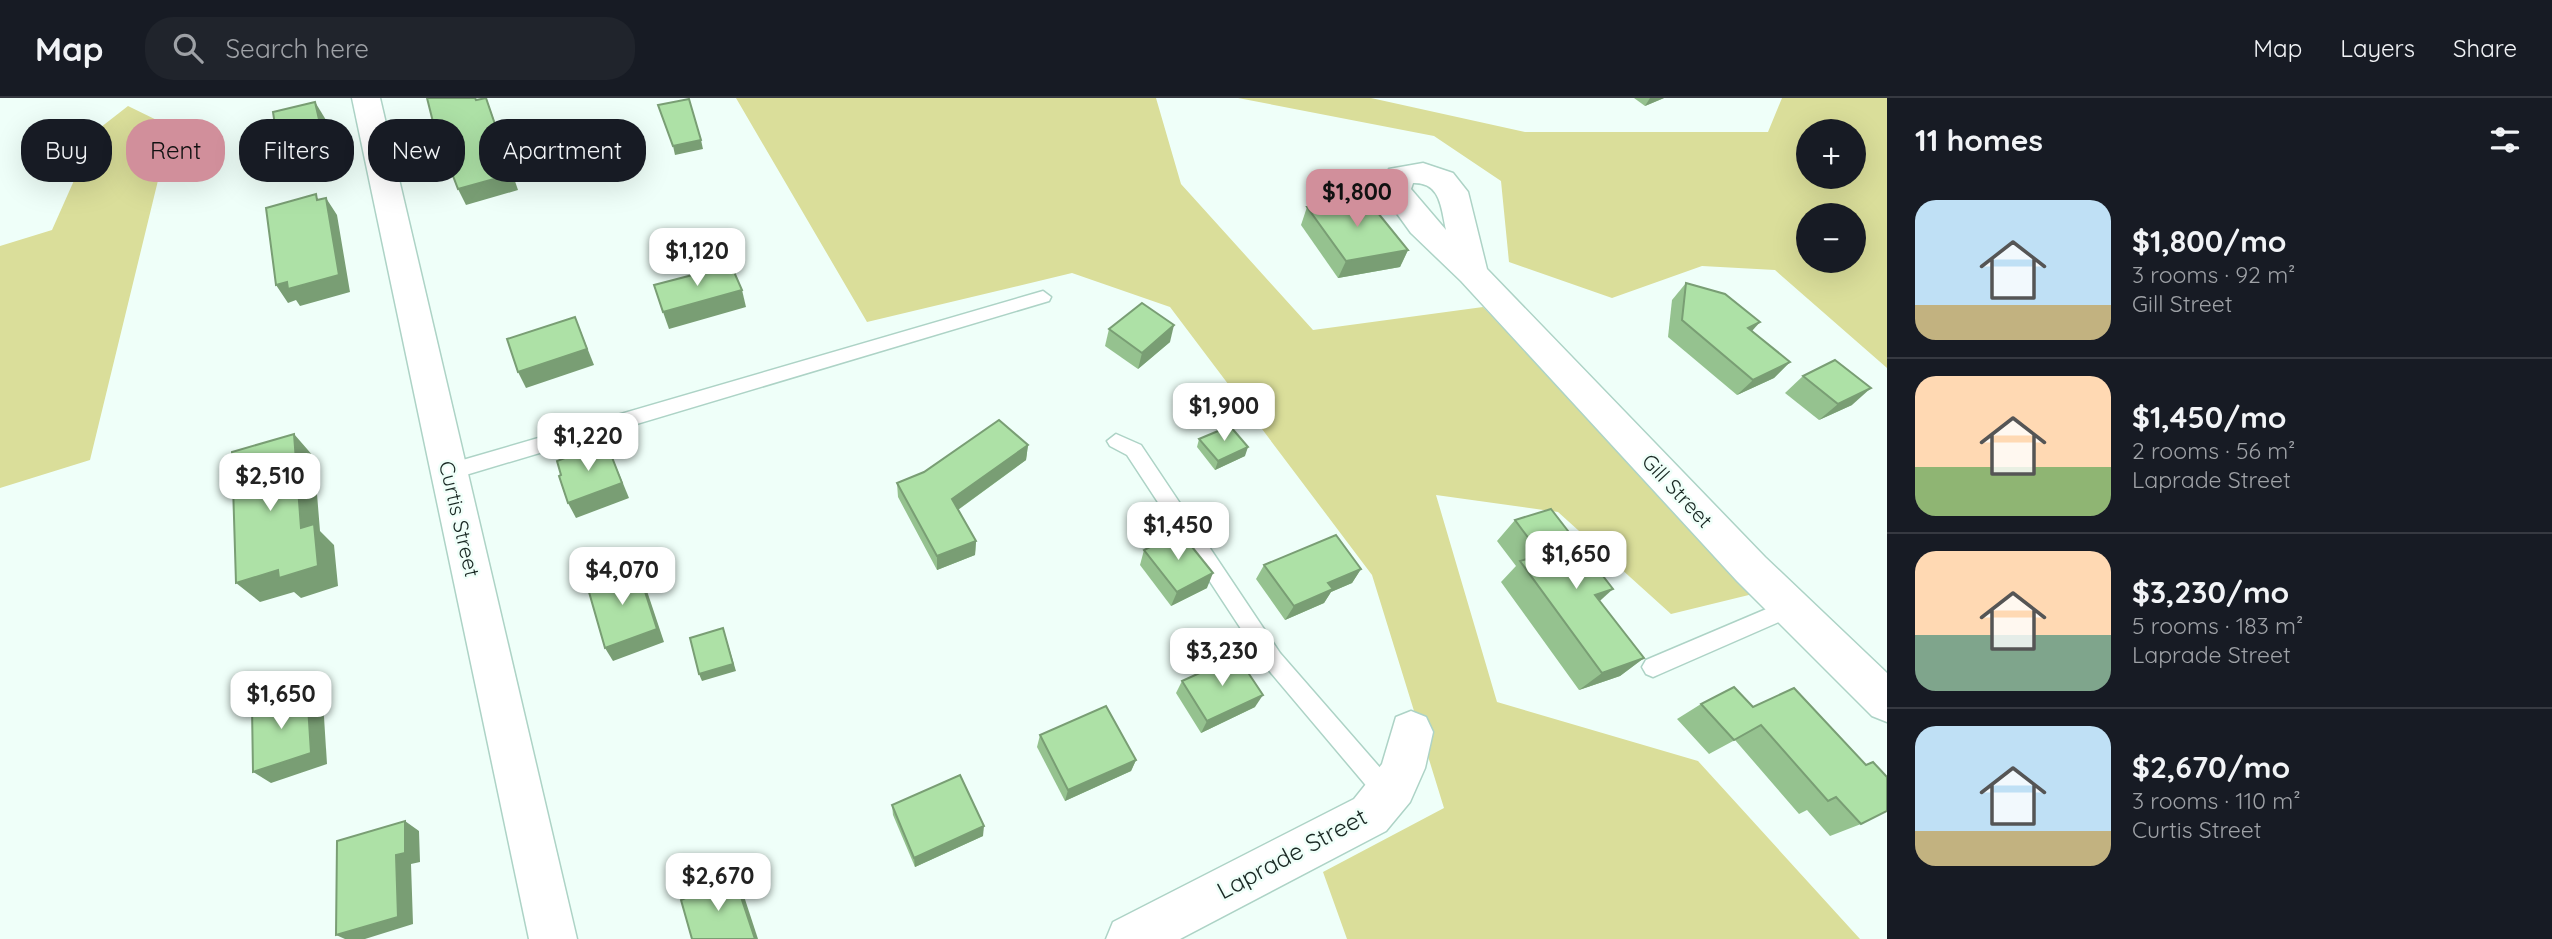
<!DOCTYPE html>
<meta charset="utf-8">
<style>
:root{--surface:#171b24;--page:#20242c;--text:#f1f3f6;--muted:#9ea1a6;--line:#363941;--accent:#d18f9b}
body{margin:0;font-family:Quicksand,sans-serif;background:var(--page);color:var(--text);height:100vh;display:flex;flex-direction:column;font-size:26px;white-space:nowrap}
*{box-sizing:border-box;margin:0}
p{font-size:23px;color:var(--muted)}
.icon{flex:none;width:38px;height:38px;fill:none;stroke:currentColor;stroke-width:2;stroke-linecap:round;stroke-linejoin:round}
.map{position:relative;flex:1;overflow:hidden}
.drawer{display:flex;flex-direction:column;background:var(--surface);width:665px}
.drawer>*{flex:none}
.banner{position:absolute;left:21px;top:21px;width:665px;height:63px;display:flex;gap:14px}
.fabs{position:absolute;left:1796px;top:21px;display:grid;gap:14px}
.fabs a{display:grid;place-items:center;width:70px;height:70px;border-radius:50%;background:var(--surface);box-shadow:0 7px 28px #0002;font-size:35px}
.price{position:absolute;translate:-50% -60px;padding:0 16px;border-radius:14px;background:#fff;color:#222;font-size:23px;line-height:46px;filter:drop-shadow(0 2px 4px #0008)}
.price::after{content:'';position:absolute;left:50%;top:42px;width:21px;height:16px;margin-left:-10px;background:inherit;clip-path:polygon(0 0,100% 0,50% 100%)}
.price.selected{background:var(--accent);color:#111}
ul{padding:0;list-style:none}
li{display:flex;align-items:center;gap:21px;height:175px;padding:0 28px}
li+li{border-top:2px solid var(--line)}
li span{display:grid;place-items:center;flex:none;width:196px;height:140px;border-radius:21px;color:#555}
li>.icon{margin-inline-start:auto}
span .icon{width:84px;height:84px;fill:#fffc;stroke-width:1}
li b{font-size:30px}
h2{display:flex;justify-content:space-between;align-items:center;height:84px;padding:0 28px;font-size:30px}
.pill{padding:0 24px;border-radius:28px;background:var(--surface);box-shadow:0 7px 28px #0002;font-size:24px;line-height:63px}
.pill.selected{background:var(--accent);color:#111}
header{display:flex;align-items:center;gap:42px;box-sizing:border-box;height:98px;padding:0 35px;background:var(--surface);border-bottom:2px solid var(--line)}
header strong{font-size:33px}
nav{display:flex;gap:38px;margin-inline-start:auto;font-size:24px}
.search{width:490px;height:63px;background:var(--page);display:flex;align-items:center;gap:18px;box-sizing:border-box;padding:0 24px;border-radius:28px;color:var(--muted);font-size:26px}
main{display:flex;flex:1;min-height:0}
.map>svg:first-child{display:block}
.green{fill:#dade9a;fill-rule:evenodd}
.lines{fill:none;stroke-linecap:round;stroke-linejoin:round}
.lane-casing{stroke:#add3c6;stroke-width:3}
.street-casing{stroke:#add3c6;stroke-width:3}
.secondary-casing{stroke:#add3c6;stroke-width:3}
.lane{fill:#fff;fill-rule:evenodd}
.street{fill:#fff;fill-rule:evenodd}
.secondary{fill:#fff;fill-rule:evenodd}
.wall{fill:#95c28f}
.shaded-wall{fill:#799e74}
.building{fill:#ade1a6;stroke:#799e74;stroke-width:2}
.labels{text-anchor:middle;stroke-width:5;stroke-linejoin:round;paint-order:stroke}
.street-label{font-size:21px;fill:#192823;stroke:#effff9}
.near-street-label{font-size:24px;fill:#192823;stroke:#effff9}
</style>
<header>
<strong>Map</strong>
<div class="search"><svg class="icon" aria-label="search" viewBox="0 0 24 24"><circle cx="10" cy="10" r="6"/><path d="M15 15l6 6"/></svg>Search here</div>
<nav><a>Map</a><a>Layers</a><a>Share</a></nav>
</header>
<main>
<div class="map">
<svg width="1887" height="841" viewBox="0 0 1887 841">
<rect width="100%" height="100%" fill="#effff9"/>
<g class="green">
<path d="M736,0H1156L1181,86L1313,232L1483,209L1757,495L1671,516L1558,414L1436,397L1497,604L1698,663L1860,841H1347L1323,774L1444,710L1372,477L1170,209L1072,175L867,224Z"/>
<path d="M1238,0H1371L1525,34H1768L1782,0H1887V270L1775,172L1702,168L1612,200L1509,164L1501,83L1434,38ZM1853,33V79H1808V33ZM1853,117V163H1808V117Z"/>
<path d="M128,8L171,29L90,362L0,390V148L52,132L96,33Z"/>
</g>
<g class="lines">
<defs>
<g id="lane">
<path d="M1043,193L1051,199L1049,203L449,382L442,379L440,374L442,369L449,366Z"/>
<path d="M1116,336L1141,347L1280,555L1396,688L1399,696L1396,704L1388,707L1380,704L1266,569L1127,357L1110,348L1107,343Z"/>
<path d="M1790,501L1797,504L1800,510L1797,516L1660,576L1653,579L1646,576L1642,569L1646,562Z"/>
</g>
<g id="street">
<path d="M1423,65L1453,75L1468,94L1487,171L1765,459L1887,575V624L1872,618L1737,483L1461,183L1411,135L1380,92L1389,71ZM1413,85C1441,84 1441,110 1446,132L1411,91Z"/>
<path d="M1411,613L1426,619L1433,634L1425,670L1410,704L1386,733L1180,841H1106L1113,824L1354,701L1382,666L1396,619Z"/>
</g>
<path id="secondary" d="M352,0H380L577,841H529Z"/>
</defs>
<use href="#lane" class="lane-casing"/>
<use href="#street" class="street-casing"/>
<use href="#secondary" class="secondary-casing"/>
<use href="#lane" class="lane"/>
<use href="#street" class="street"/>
<use href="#secondary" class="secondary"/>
</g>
<g class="wall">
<path d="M1634,0H1664L1645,8Z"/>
<path d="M1307,109L1408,152L1400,169L1338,180L1301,127Z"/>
<path d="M1686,185L1752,233L1790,264L1774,280L1737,297L1668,239L1672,202Z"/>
<path d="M1109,231L1170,244L1138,271L1105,248Z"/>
<path d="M1803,278L1852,307L1819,322L1785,295Z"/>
<path d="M1199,341L1245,358L1215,372L1197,349Z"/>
<path d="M1028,347L1026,362L958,412L976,443L975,457L937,472L898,399L897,385Z"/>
<path d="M1515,422L1644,560L1620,578L1579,592L1501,484L1516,468L1497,443Z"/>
<path d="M1144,452L1207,490L1171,508L1140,467Z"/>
<path d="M1264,467L1361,471L1352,485L1331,494L1324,505L1285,522L1256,481Z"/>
<path d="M1182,583L1255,609L1201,635L1176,595Z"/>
<path d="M1794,590L1861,726L1830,738L1807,712L1799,716L1735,642L1709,656L1677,621L1701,606L1753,609Z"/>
<path d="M1040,637L1136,662L1131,673L1065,703L1037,649Z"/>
<path d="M892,707L983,738L915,769L893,717Z"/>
</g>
<g class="shaded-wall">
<path d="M486,0L492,16L518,92L466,107L458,91Z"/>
<path d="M1650,0H1664L1645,8Z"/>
<path d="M315,4L326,22L331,48L288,59L277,41Z"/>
<path d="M701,42L703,51L675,57L673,48Z"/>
<path d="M326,100L337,117L350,194L300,208L296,202L288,205L276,187L287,184Z"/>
<path d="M1408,152L1400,169L1338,180L1346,163Z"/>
<path d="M742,192L746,209L669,231L663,214Z"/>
<path d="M575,219L594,267L526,290L518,274Z"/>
<path d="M1760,224L1745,241L1748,230Z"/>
<path d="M1174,227L1170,244L1138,271L1142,255Z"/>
<path d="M1790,264L1774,280L1737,297L1753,282Z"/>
<path d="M1871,290L1852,307L1819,322L1838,306Z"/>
<path d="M294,336L314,359L320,433L334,447L338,488L301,500L294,494L260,504L236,485L301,430Z"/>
<path d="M606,344L629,400L576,420L568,405Z"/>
<path d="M1028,347L1026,362L952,416V401Z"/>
<path d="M1248,349L1245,358L1215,372L1218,363Z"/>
<path d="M976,443L975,457L937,472V458Z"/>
<path d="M637,469L644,484L664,544L613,563L605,550Z"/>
<path d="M1361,471L1352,485L1331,494L1324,505L1285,522L1294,508L1328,485Z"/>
<path d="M1213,475L1207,490L1171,508L1177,494Z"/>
<path d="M1613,491L1591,511L1595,497Z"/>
<path d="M723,530L736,573L702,583L699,576Z"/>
<path d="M1644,560L1620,578L1579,592L1602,575Z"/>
<path d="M307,592L323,604L327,666L271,685L253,674Z"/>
<path d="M1263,597L1255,609L1201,635L1207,623Z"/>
<path d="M1136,662L1131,673L1065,703L1068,692Z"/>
<path d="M405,723L419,733L420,764L411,766L413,826L365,841H345L336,837L396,757Z"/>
<path d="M984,728L983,738L915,769L914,760Z"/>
<path d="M734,778L740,786L758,841H755Z"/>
</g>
<g class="building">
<path d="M427,0H475L476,2L486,0L512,76L458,91L434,28Z"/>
<path d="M689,1L701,42L673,48L658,7Z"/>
<path d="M315,4L321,30L277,41L273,14Z"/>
<path d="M316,96L317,102L326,100L339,177L288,191L287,184L276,187L266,110Z"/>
<path d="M1365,99L1408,152L1346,163L1307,109Z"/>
<path d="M731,167L742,192L663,214L654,187Z"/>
<path d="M1686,185L1725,196L1760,224L1748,230L1790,264L1753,282L1682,222Z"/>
<path d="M1142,205L1174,227L1142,255L1109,231Z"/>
<path d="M575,219L587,251L518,274L507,241Z"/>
<path d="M1835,262L1871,290L1838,306L1803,278Z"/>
<path d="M999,322L1028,347L952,401L976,443L937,458L897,385L924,374Z"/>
<path d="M1230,328L1248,349L1218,363L1199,341Z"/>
<path d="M294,336L301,430L314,426L318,468L279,480L278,472L236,485L232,354Z"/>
<path d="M606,344L622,385L568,405L559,378L561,377L557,363Z"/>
<path d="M1551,411L1613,491L1595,497L1644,560L1602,575L1520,463L1541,457L1515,422Z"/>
<path d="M1180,434L1213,475L1177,494L1144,452Z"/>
<path d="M1336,437L1361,471L1328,485L1333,491L1294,508L1264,467Z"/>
<path d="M637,469L657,531L605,550L587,487Z"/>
<path d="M723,530L733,566L699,576L690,540Z"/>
<path d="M1237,558L1263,597L1207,623L1182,583Z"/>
<path d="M1734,589L1753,609L1794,590L1866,667L1873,664L1887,679V713L1861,726L1836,699L1828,703L1761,627L1734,642L1701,606Z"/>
<path d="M307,592L311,655L253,674L252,609Z"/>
<path d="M1106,608L1136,662L1068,692L1040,637Z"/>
<path d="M960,677L984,728L914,760L892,707Z"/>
<path d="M405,723V755L396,757L398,819L336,837L337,743Z"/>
<path d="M734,778L755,841H692L681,802Z"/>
</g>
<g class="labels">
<g class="street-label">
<text transform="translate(1677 393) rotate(47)" y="7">Gill Street</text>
<text transform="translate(459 421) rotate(77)" y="7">Curtis Street</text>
</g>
<g class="near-street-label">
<text transform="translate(1292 756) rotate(-28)" y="8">Laprade Street</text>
</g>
</g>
</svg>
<div class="fabs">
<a>+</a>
<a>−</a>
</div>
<b class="price selected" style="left:1357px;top:131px">$1,800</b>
<b class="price" style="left:697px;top:190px">$1,120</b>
<b class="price" style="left:1224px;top:345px">$1,900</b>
<b class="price" style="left:588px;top:375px">$1,220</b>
<b class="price" style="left:270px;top:415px">$2,510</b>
<b class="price" style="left:1178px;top:464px">$1,450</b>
<b class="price" style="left:1576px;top:493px">$1,650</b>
<b class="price" style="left:622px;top:509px">$4,070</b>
<b class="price" style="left:1222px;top:590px">$3,230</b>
<b class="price" style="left:281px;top:633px">$1,650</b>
<b class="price" style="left:718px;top:815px">$2,670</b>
<div class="banner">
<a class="pill">Buy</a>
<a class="pill selected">Rent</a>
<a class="pill">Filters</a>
<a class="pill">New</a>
<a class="pill">Apartment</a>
</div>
</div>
<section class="drawer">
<h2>11 homes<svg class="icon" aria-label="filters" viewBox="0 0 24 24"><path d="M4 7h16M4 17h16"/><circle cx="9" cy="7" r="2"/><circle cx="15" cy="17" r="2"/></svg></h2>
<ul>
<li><span style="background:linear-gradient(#bfe0f5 75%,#c2b280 0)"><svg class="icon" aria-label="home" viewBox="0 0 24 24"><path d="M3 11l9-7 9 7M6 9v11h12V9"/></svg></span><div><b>$1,800/mo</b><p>3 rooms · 92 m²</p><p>Gill Street</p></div></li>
<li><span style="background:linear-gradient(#ffd9b3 65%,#8fb573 0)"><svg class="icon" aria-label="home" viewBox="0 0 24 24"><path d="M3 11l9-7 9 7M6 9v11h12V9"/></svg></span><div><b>$1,450/mo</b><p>2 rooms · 56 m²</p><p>Laprade Street</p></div></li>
<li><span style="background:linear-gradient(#ffd9b3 60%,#7fa58c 0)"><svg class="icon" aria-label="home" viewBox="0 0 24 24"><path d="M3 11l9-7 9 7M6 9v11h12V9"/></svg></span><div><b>$3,230/mo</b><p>5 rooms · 183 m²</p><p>Laprade Street</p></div></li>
<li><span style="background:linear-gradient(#bfe0f5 75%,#c2b280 0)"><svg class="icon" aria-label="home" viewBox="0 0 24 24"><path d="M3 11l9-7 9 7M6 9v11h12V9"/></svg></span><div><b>$2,670/mo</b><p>3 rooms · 110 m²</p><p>Curtis Street</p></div></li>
</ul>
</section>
</main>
